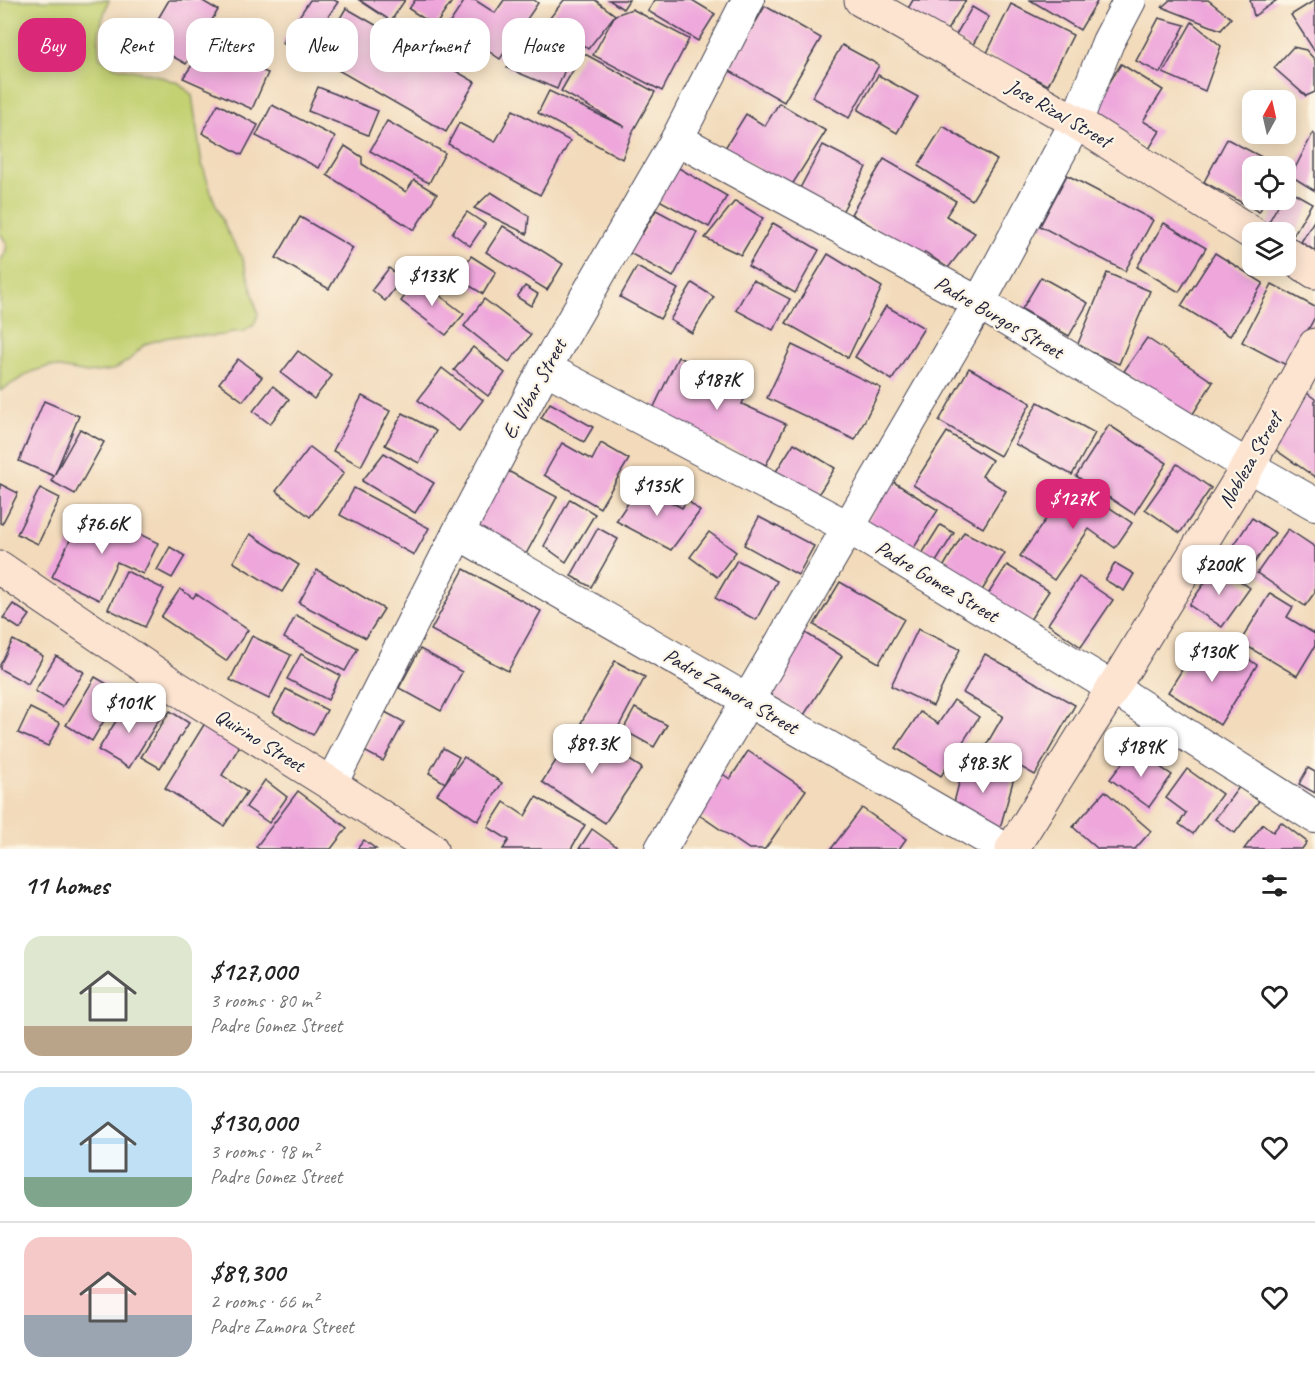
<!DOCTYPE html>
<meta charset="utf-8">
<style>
:root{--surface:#fff;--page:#f6f6f6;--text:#222;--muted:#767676;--line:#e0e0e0;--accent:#db2777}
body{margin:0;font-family:Caveat,sans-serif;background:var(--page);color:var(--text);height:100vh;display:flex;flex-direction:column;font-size:22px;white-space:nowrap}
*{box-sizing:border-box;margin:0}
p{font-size:20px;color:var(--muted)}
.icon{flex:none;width:33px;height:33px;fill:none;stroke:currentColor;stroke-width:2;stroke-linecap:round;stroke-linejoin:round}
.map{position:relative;height:849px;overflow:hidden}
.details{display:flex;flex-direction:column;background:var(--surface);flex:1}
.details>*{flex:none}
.hud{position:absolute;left:18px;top:18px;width:600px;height:54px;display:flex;gap:12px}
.needle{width:39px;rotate:8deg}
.buttons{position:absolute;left:1242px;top:90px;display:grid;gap:12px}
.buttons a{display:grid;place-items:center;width:54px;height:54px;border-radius:12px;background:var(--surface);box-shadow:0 3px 15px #0003;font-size:30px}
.price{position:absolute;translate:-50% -51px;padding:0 14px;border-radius:12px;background:#fff;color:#222;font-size:20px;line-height:39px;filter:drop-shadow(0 2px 3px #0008)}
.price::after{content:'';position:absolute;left:50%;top:36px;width:18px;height:14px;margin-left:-9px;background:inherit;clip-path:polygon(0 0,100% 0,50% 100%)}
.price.on{background:var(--accent);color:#fff}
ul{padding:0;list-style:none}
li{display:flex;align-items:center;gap:18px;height:150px;padding:0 24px}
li+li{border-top:2px solid var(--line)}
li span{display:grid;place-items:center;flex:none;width:168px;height:120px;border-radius:18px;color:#555}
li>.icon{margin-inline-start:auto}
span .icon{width:72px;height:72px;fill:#fffc;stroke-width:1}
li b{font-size:26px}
h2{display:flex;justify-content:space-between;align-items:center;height:72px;padding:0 24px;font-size:26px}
.tag{padding:0 21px;border-radius:18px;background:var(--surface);box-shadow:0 3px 15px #0003;font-size:21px;line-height:54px}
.tag.on{background:var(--accent);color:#fff}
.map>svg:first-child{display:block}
.green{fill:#c4d173;stroke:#737a57;stroke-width:1.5}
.building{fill:#eea6db}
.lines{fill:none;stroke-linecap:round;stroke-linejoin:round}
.street-casing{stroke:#413e4e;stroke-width:34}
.secondary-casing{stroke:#413e4e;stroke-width:35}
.street{stroke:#fff;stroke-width:32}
.secondary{stroke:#fde4d1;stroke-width:33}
.labels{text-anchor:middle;stroke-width:4.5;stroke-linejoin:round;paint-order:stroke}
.street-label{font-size:21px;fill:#22223b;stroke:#fcf5e5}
</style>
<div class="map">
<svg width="1315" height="849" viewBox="0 0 1315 849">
<rect width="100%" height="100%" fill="#fcf5e5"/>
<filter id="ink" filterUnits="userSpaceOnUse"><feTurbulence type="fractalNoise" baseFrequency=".0167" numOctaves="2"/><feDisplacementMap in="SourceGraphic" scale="12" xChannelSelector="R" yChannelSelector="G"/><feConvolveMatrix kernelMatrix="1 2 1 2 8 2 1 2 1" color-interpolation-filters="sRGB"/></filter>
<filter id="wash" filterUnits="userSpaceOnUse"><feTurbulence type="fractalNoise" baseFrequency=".008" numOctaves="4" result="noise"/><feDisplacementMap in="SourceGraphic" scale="24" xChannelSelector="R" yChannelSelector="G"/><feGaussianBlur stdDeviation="1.35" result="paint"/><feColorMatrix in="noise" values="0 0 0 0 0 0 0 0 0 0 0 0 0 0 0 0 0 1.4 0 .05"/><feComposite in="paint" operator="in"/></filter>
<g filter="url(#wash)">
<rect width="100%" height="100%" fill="#f2daba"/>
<path class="green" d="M0,0H109C102,20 95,37 100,58L116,67L152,74L179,83L192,95L202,164L213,198L227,231L242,257L250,283L258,314L254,325L243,332H232L224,335L211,336L184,335L165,338L145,344L128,361L113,370L87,373L50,366L31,372L0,391V262L6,251L7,243L0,234Z"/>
<g id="blocks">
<g class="building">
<path d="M169,0H201L218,10L186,64L145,41Z"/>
<path d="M310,0H334L338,2L302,55L282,42Z"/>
<path d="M359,0H405L391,21Z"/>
<path d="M415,0H453L435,26L409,9Z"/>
<path d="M465,0H475L495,13L504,0H534L538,3L500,59L449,24Z"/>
<path d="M564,0H595L615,15L588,49L549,19Z"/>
<path d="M609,0H629L623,9Z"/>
<path d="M655,0H692L715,14L698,41L648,11Z"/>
<path d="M913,0H966L944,35L906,12Z"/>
<path d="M1030,0H1098L1080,30Z"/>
<path d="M1170,0H1208L1231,18L1221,30L1162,7Z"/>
<path d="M1250,0H1277L1254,16Z"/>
<path d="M1315,0V52L1291,15Z"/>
<path d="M1011,4L1073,35L1048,85L986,55Z"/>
<path d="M765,6L821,38L784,102L728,70Z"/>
<path d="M972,7L989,17L971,48L954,38Z"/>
<path d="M346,8L475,82L446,132L317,58Z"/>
<path d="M632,9L689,39L662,91L593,55L615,15Z"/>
<path d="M1159,18L1185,25L1160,73L1136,61Z"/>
<path d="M1192,22L1221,46L1205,91L1163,73Z"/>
<path d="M545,25L573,50L557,89L507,68Z"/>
<path d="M842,45L879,65L849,118L812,97Z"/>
<path d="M1293,47L1306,50L1315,60V92L1306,96L1274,68Z"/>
<path d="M204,48L268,73L252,109L183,78Z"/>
<path d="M583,53L655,92L633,131L622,159L538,113L549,91L625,127L561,91Z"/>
<path d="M1121,64L1163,90L1143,121L1160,131L1149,149L1091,112Z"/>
<path d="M878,75L918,97L897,133L858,110Z"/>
<path d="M318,87L378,111L368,135L308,111Z"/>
<path d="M779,103L826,131L790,188L725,148L746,114L765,126Z"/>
<path d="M218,104L258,125L242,155L202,133Z"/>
<path d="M272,105L335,137L319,168L256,136Z"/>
<path d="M513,110L570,141L540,195L448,144L459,123L495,142Z"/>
<path d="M387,121L445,153L429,183L370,151Z"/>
<path d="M943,126L997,160L972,200L918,166Z"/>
<path d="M1313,133L1315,135V191L1291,176Z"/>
<path d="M1227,139L1279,166H1252V200H1266L1259,212L1204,182Z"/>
<path d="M823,145L866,167L841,214L798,192Z"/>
<path d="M345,146L362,157V164L406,192L414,180L437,194L414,230L327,175Z"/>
<path d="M884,159L956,201L946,216L975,233L948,268L925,252L923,257L851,214Z"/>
<path d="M677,167L727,196L709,227L659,200Z"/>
<path d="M1067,175L1153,220L1125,271L1040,226Z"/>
<path d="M1287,189L1312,203L1290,241L1286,238V232H1276L1266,227L1281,200H1286V192Z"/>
<path d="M491,192L529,216L527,234L474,208Z"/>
<path d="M735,201L763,218L741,255L705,238Z"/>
<path d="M656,210L697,232L673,277L626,251L637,232L642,234Z"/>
<path d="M467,212L485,224L470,246L452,233Z"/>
<path d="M300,217L353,248L329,289L276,258Z"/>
<path d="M1315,219V251L1301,242Z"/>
<path d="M773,223L819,250L795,293L748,266Z"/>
<path d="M1164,223L1206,248L1179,292L1137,267Z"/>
<path d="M503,226L563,264L547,290L486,252Z"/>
<path d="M1215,253L1263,283L1230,336L1181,306Z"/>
<path d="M828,254L882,287L848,358L786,323Z"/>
<path d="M471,256L496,272L483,294L457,278Z"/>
<path d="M637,267L678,289L660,319L620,297Z"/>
<path d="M389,268L402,279L385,301L372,290Z"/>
<path d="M1107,273L1150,291L1119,364L1077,346Z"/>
<path d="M1041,277L1088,303L1069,336L1022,309Z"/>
<path d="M418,279L464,314L446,335L401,301Z"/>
<path d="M753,280L790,299L773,330L736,310Z"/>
<path d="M692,283L714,297L692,333L670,320Z"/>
<path d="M1272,284L1315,307V317L1288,366L1242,342Z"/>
<path d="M525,286L538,294L531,306L517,297Z"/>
<path d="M484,299L531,335L509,362L464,326Z"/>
<path d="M886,306L924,328L892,380L855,357Z"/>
<path d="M1147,338L1213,382L1191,417L1124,371Z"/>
<path d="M792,345L881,388L855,440L767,398Z"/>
<path d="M473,347L505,373L488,396L454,370Z"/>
<path d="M298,351L332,376L314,399L281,373Z"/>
<path d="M678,357L748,390L742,404L786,424L766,465L652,411Z"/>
<path d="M238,359L262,377L243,401L219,383Z"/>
<path d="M442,368L483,400L459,431L418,400Z"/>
<path d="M969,368L1031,403L1000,456L939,421Z"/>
<path d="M273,386L289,399L270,424L253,411Z"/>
<path d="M1307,393L1315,399V477L1270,446Z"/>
<path d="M362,396L390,411L361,466L333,451Z"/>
<path d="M44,401L79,416L54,476L19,461Z"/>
<path d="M1038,402L1095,433L1072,475L1015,444Z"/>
<path d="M550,403L593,427L584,442L541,418Z"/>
<path d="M403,413L436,431L419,463L385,445Z"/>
<path d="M1109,425L1167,463L1134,514L1076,476Z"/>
<path d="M80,429L104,442L75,494L51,481Z"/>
<path d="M947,432L992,460L982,476L1006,491L983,528L913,485Z"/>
<path d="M562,443L592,460L601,443L629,459L600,508L544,475Z"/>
<path d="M794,443L835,468L816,498L775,473Z"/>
<path d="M310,447L344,473L310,517L276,491Z"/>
<path d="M384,453L434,483L415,513L362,481Z"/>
<path d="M1177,464L1211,488L1180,533L1145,509Z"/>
<path d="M506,470L557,497L526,554L475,526Z"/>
<path d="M892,481L938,510L910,554L864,526Z"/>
<path d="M1072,482L1132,523L1115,548L1089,529L1054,580L1020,556Z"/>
<path d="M0,484L18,493L2,524L0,523Z"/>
<path d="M640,485L682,508L687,500L700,511L671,550L616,521Z"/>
<path d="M40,488L60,498L38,544L17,534Z"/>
<path d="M354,488L429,528L414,555L340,515Z"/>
<path d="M570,499L595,514L566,562L544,546Z"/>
<path d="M94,512L158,543L143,574L117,562L99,600L52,577L74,532L83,536Z"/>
<path d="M759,517L814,546L798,575L744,545Z"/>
<path d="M1252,518L1275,533L1250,569L1228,554Z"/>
<path d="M940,525L954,533L934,565L920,557Z"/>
<path d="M598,528L618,539L591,587L571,576Z"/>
<path d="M1288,529L1315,547V592L1305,606L1257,573Z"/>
<path d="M709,532L736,552L717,577L690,557Z"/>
<path d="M964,532L1005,553L978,597L939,574Z"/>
<path d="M250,534L299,565L282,592L233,562Z"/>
<path d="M170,547L185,556L172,578L157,570Z"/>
<path d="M737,560L777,581L756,620L715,598Z"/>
<path d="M1115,563L1134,574L1124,591L1105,580Z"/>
<path d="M1007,565L1049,591L1026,626L985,599Z"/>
<path d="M1217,565L1250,588L1222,627L1189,605Z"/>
<path d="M464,569L541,611L508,671L431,630Z"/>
<path d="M317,570L384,609L366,638L299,603Z"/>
<path d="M126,571L164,589L145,627L108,609Z"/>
<path d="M1079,577L1113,600L1081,647L1048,624Z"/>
<path d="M840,582L904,619L879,663L814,625Z"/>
<path d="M180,589L193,598L196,594L248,630L226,661L161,617Z"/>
<path d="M1270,593L1293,607L1287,617L1315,634V646L1297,676L1240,642Z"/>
<path d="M13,604L30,615L20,629L3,618Z"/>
<path d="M296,615L358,648L345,671L284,638Z"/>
<path d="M918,629L960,649L933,706L891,686Z"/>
<path d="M801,630L842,656L804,715L763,690Z"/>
<path d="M252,636L291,655L269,699L230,680Z"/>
<path d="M13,640L43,656L28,684L0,669V665Z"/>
<path d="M1197,646L1228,665L1236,651L1257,665L1220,725L1168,692Z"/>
<path d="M420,649L462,672L441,711L399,688Z"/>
<path d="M301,654L340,675L328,700L287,679Z"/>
<path d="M985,654L1075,705L1035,775L985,747L1003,716L963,693Z"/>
<path d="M56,656L84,672L62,707L35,691Z"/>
<path d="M615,661L645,677L612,739L581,723Z"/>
<path d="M95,677L121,692L92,741L66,725Z"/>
<path d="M286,689L327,710L313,735L273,713Z"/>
<path d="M129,700L160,718L129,768L98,750Z"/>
<path d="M954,700L979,717L941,776L896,748L920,712L938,724Z"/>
<path d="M30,708L60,723L48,746L18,733Z"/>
<path d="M635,708L667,725L654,747L623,730Z"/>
<path d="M170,711L189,723L160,768L141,757Z"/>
<path d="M385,712L404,722L383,761L364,751Z"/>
<path d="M205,723L241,744L222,775L247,792L224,826L165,788Z"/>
<path d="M578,727L642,768L605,823L542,782Z"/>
<path d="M443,748L459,757L445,783L429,773Z"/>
<path d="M1133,749L1172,775L1149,807L1110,779Z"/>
<path d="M748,751L806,790L765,849H749L695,812L721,773L730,779Z"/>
<path d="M464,757L502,783L478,821L437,794Z"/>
<path d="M965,760L1015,774L1000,828L951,814Z"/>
<path d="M1308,768L1315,772V793L1299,784Z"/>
<path d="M1187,769L1222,794L1193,834L1179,824L1186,813L1166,798Z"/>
<path d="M265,780L287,797L269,823L246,807Z"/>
<path d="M1239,787L1259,801L1235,833L1215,819Z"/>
<path d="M298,791L347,828L331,849H259L256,847Z"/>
<path d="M1105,791L1151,831L1135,849H1098L1073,827Z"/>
<path d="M536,797L585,825L571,849H503L509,840L488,827L504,802L525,816Z"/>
<path d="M862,808L906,839L899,849H831Z"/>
<path d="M1281,822L1307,842L1302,849H1244L1263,824L1273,832Z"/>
<path d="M592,829L620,849H579Z"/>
<path d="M364,840L376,849H357Z"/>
</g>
</g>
</g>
<g filter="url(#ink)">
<use href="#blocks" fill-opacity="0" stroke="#413e4e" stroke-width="1.5"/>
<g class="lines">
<defs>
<g id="street">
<path d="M677,139L979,303L1248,466L1315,504"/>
<path d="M545,368L848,527L1113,688L1315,817"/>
<path d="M458,533L1005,849"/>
<path d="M331,784L458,533L545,368L677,139L748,0"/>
<path d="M661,849L979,303L1076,122L1108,42L1130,0"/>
</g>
<g id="secondary">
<path d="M861,0L1076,122L1252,233"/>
<path d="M1286,253L1315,272"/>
<path d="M0,568L174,686L331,784L431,849"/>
<path d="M1012,849L1113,688L1248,466L1315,345"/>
</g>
</defs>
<use href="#street" class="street-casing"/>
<use href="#secondary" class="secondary-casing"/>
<use href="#street" class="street"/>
<use href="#secondary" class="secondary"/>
</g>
</g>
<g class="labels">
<g class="street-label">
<text transform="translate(1059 113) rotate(30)" y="7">Jose Rizal Street</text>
<text transform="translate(999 317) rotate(30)" y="7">Padre Burgos Street</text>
<text transform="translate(534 389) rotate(-61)" y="7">E. Vibar Street</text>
<text transform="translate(1250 460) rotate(-60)" y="7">Nobleza Street</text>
<text transform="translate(937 581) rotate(31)" y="7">Padre Gomez Street</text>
<text transform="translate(731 691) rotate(30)" y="7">Padre Zamora Street</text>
<text transform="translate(260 740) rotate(32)" y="7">Quirino Street</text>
</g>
</g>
</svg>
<div class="buttons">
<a><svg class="needle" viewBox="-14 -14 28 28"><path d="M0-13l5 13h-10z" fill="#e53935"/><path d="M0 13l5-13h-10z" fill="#767676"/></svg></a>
<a><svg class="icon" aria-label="locate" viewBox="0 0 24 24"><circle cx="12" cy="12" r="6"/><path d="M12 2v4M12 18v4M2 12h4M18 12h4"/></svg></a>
<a><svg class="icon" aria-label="layers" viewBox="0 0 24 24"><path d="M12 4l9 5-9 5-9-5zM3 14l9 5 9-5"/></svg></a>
</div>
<b class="price" style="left:432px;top:307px">$133K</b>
<b class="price" style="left:717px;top:411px">$187K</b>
<b class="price" style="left:657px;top:517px">$135K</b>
<b class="price on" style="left:1073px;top:530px">$127K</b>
<b class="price" style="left:102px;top:555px">$76.6K</b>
<b class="price" style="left:1219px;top:596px">$200K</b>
<b class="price" style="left:1212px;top:683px">$130K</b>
<b class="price" style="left:129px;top:734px">$101K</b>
<b class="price" style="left:592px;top:775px">$89.3K</b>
<b class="price" style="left:1141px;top:778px">$189K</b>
<b class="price" style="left:983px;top:794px">$98.3K</b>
<div class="hud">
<a class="tag on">Buy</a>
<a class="tag">Rent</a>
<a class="tag">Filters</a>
<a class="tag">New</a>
<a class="tag">Apartment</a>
<a class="tag">House</a>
</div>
</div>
<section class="details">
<h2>11 homes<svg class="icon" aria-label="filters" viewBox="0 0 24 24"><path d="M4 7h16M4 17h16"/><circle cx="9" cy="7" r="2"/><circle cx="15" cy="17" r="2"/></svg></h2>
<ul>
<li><span style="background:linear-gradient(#dfe7d0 75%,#b9a48a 0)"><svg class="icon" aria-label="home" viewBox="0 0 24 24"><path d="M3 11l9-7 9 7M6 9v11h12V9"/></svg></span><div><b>$127,000</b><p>3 rooms · 80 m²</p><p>Padre Gomez Street</p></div><svg class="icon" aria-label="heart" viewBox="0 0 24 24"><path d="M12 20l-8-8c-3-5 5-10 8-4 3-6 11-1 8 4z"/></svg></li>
<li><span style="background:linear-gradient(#bfe0f5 75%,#7fa58c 0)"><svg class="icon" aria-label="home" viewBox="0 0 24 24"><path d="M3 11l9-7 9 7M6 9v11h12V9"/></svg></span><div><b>$130,000</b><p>3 rooms · 98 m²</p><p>Padre Gomez Street</p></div><svg class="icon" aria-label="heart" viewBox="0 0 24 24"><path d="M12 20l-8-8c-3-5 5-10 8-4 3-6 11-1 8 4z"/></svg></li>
<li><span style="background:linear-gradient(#f6c9c9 65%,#9aa5b1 0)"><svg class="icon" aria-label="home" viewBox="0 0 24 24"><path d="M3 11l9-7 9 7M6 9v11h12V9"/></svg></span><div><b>$89,300</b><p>2 rooms · 66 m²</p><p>Padre Zamora Street</p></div><svg class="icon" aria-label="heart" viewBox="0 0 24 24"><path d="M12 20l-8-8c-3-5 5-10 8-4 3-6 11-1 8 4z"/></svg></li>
</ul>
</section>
